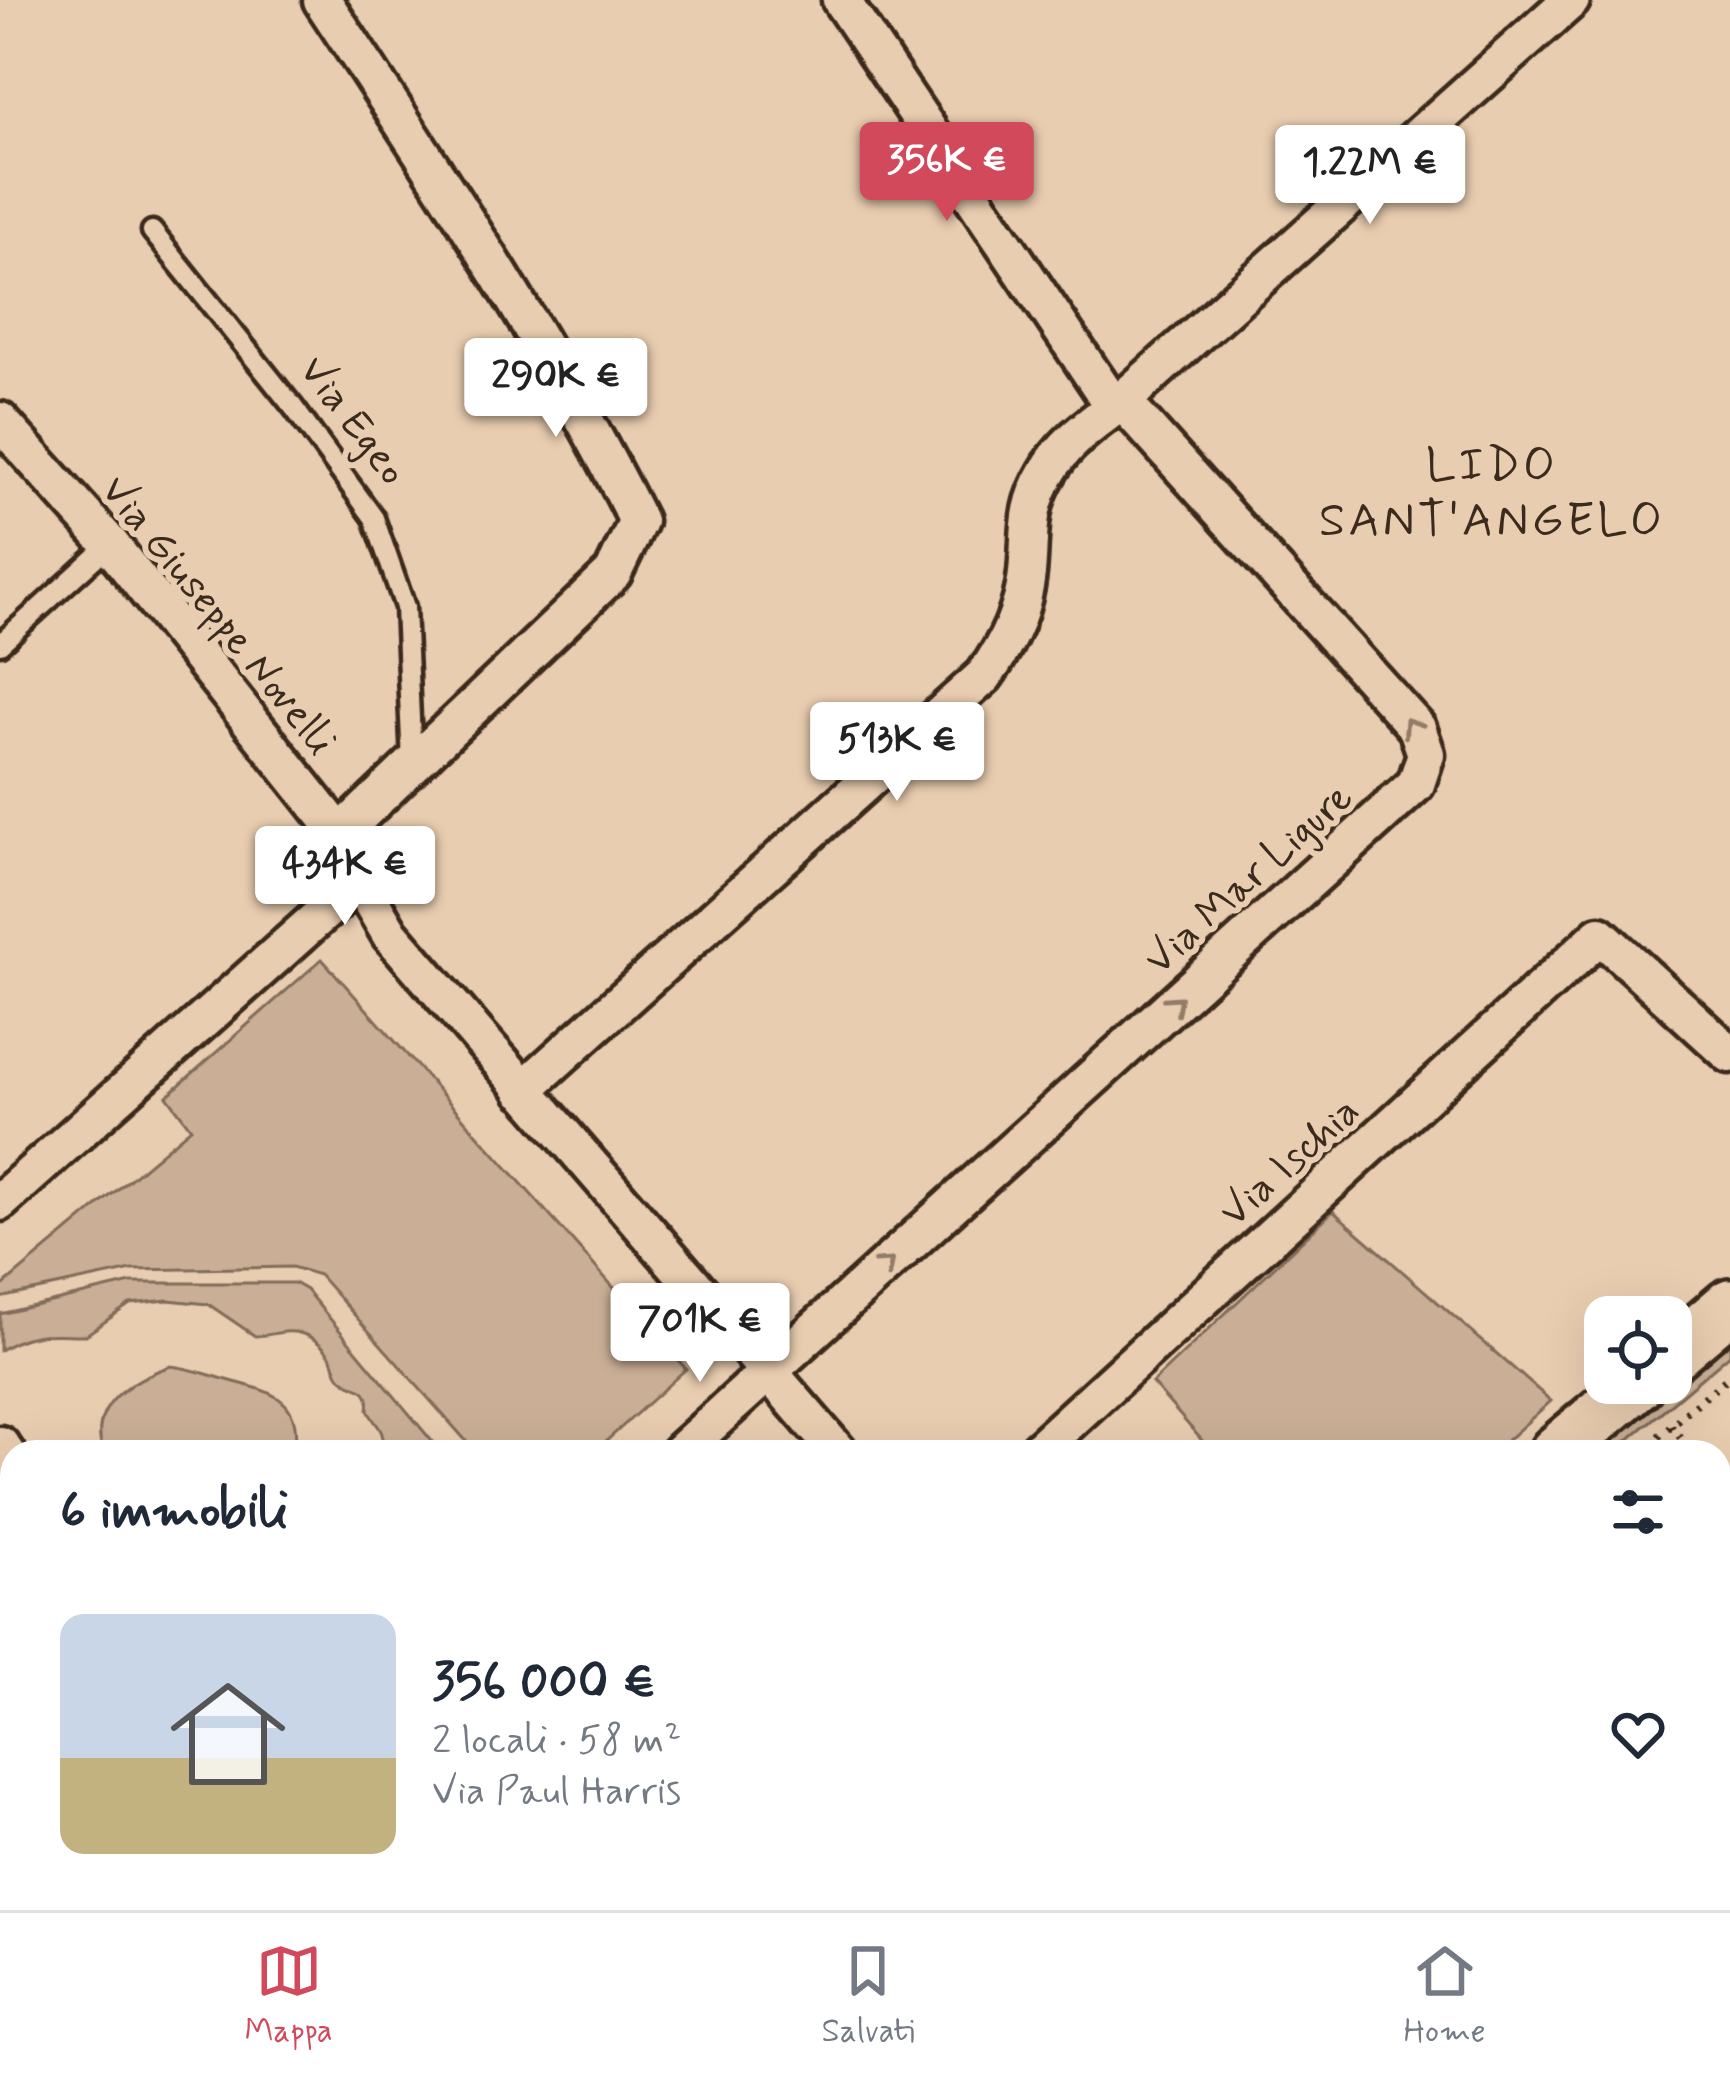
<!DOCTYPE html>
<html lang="it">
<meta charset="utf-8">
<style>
:root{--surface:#fff;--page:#f6f6f7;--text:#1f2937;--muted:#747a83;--line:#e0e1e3;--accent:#d1495b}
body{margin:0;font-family:Mynerve,sans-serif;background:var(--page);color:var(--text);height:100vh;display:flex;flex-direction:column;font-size:45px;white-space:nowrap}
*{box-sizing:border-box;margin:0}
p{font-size:39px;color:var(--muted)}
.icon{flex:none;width:66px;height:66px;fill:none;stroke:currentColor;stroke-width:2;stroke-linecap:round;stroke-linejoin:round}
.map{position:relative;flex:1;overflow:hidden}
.panel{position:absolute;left:0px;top:1440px;width:1731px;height:471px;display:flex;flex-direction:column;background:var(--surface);border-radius:36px 36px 0 0;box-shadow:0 12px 48px #0002}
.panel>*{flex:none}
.fabs{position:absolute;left:1584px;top:1296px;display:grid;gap:24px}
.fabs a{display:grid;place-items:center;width:108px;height:108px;border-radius:24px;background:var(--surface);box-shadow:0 12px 48px #0002;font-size:60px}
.price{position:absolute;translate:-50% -102px;padding:0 27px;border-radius:12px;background:#fff;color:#222;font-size:39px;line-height:78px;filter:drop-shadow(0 3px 6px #0008)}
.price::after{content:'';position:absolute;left:50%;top:72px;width:36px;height:27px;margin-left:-18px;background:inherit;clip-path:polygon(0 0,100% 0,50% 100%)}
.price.active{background:var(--accent);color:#fff}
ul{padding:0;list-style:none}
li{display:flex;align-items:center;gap:36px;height:300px;padding:0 60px}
li span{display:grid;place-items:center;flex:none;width:336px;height:240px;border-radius:24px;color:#555}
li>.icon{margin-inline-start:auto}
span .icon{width:144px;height:144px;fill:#fffc;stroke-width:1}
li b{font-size:51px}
h2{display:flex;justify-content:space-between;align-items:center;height:144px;padding:0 60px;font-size:51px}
.menu{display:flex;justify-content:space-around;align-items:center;height:168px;border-top:3px solid var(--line);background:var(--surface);font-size:33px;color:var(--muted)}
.menu a{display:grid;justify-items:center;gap:6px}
.menu .active{color:var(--accent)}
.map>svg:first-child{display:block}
.green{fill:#caaf96;stroke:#826c5a;stroke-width:3}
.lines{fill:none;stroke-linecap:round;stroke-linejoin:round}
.lane-casing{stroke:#3b2a1e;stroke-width:27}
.street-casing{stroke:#3b2a1e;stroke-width:45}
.secondary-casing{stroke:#3b2a1e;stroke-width:60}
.path{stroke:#3b2a1e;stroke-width:8;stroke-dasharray:3 9;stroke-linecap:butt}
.lane{stroke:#e9cdb0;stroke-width:18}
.street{stroke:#e9cdb0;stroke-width:36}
.secondary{stroke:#e9cdb0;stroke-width:51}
.oneway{stroke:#927c67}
.labels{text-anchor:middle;stroke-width:12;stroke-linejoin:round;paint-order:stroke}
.street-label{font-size:42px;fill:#3b2a1e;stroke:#e9cdb0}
.quarter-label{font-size:48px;letter-spacing:3px;fill:#3b2a1e;stroke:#e9cdb0}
</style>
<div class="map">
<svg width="1730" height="1910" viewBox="0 0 1730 1910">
<rect width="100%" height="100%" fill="#e9cdb0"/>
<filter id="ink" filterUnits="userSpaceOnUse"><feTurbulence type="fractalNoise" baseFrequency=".00833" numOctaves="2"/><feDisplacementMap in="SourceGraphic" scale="24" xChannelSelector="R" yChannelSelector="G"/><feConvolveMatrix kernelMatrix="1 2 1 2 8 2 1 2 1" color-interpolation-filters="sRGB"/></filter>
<g filter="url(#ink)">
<g class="green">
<path d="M322,959L686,1369L594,1452H476L319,1275L292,1267L132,1270L0,1298V1288L191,1128L167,1096Z"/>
<path d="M1333,1211L1551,1401L1494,1452H1212L1152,1383Z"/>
<path d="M131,1283H294L306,1290L441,1452H377C390,1429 376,1429 368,1410C372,1382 352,1392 340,1377C335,1371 336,1367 332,1359C327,1349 315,1338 303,1334C287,1328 271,1336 255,1336L208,1304L168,1300L130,1304L86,1335C51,1335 32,1330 0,1350V1314Z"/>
<path d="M1730,1326V1354L1614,1452H1579L1662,1383H1671V1375Z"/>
<path d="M171,1366C188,1368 201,1372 217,1377C261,1391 305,1391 294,1452H103C87,1406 132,1379 171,1366Z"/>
<path d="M0,1511L12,1528V1839L0,1821Z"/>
<path d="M266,1899H617L626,1910H254Z"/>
</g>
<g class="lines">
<defs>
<g id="lane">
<path d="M152,231L294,408L374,518L405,607L412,763"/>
<path d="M0,644L110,544"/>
</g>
<g id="street">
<path d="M322,0C433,169 547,339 638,521L613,573L340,834"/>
<path d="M841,0L1114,407"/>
<path d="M0,421L110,544L340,834L359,881L390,934L838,1452"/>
<path d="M523,1090L984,676C1007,645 1023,612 1027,573C1031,533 1025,510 1047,473C1064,442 1095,422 1122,401L1571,0"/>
<path d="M0,1202L359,881"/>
<path d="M0,1445L12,1462"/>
<path d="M680,1452L1416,784L1426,754L1417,728L1122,401"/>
<path d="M1036,1452L1600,935L1730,1054"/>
<path d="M175,1910L187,1899"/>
</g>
<g id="secondary">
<path d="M1671,1355L1730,1305"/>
<path d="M1556,1452L1638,1383"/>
<path d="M1015,1910L1028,1899"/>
</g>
</defs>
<use href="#lane" class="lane-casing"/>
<use href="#street" class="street-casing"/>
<use href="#secondary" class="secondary-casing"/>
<g class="path">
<path d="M1671,1426L1693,1452"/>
<path d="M1640,1452L1730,1376"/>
<path d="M1719,1482L1730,1495"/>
<path d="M386,1899L396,1910"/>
<path d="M1097,1910L1110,1899"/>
</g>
<use href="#lane" class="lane"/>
<use href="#street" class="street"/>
<use href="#secondary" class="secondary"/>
</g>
<defs><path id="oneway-chevron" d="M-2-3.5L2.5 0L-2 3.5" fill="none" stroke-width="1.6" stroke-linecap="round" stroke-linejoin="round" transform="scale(3)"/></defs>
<g class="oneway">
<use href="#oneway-chevron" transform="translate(1411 726) rotate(-123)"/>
<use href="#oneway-chevron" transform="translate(1175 1003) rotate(-42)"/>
<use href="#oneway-chevron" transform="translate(886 1265) rotate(-42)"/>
</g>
</g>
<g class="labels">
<g class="street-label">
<text transform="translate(355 419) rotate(53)" y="15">Via Egeo</text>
<text transform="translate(220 614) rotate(51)" y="15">Via Giuseppe Novelli</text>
<text transform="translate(1247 877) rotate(-42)" y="15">Via Mar Ligure</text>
<text transform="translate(1288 1160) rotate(-42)" y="15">Via Ischia</text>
</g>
<g class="quarter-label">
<text x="1492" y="480">LIDO<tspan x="1492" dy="55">SANT'ANGELO</tspan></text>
</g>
</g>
</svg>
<div class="fabs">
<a><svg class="icon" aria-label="locate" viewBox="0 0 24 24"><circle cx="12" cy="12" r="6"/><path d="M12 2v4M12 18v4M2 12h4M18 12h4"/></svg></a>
</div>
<b class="price active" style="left:947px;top:224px">356K €</b>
<b class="price" style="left:1370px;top:227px">1.22M €</b>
<b class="price" style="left:556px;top:440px">290K €</b>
<b class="price" style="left:897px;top:804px">513K €</b>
<b class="price" style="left:345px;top:928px">434K €</b>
<b class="price" style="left:700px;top:1385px">701K €</b>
<section class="panel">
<h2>6 immobili<svg class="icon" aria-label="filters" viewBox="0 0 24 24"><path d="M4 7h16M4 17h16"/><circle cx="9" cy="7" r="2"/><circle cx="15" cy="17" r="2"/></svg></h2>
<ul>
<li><span style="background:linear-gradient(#c9d6e8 60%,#c2b280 0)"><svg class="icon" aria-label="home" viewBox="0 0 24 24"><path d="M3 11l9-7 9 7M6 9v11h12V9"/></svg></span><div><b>356 000 €</b><p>2 locali · 58 m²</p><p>Via Paul Harris</p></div><svg class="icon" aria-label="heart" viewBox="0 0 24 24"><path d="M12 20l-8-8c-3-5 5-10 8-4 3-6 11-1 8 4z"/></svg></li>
</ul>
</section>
</div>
<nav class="menu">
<a class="active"><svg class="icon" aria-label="map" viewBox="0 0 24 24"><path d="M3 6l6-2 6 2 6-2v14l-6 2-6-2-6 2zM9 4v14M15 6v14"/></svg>Mappa</a>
<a><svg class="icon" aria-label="saved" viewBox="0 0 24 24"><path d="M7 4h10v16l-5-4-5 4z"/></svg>Salvati</a>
<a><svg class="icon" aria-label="home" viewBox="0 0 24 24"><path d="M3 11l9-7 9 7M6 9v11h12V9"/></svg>Home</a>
</nav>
